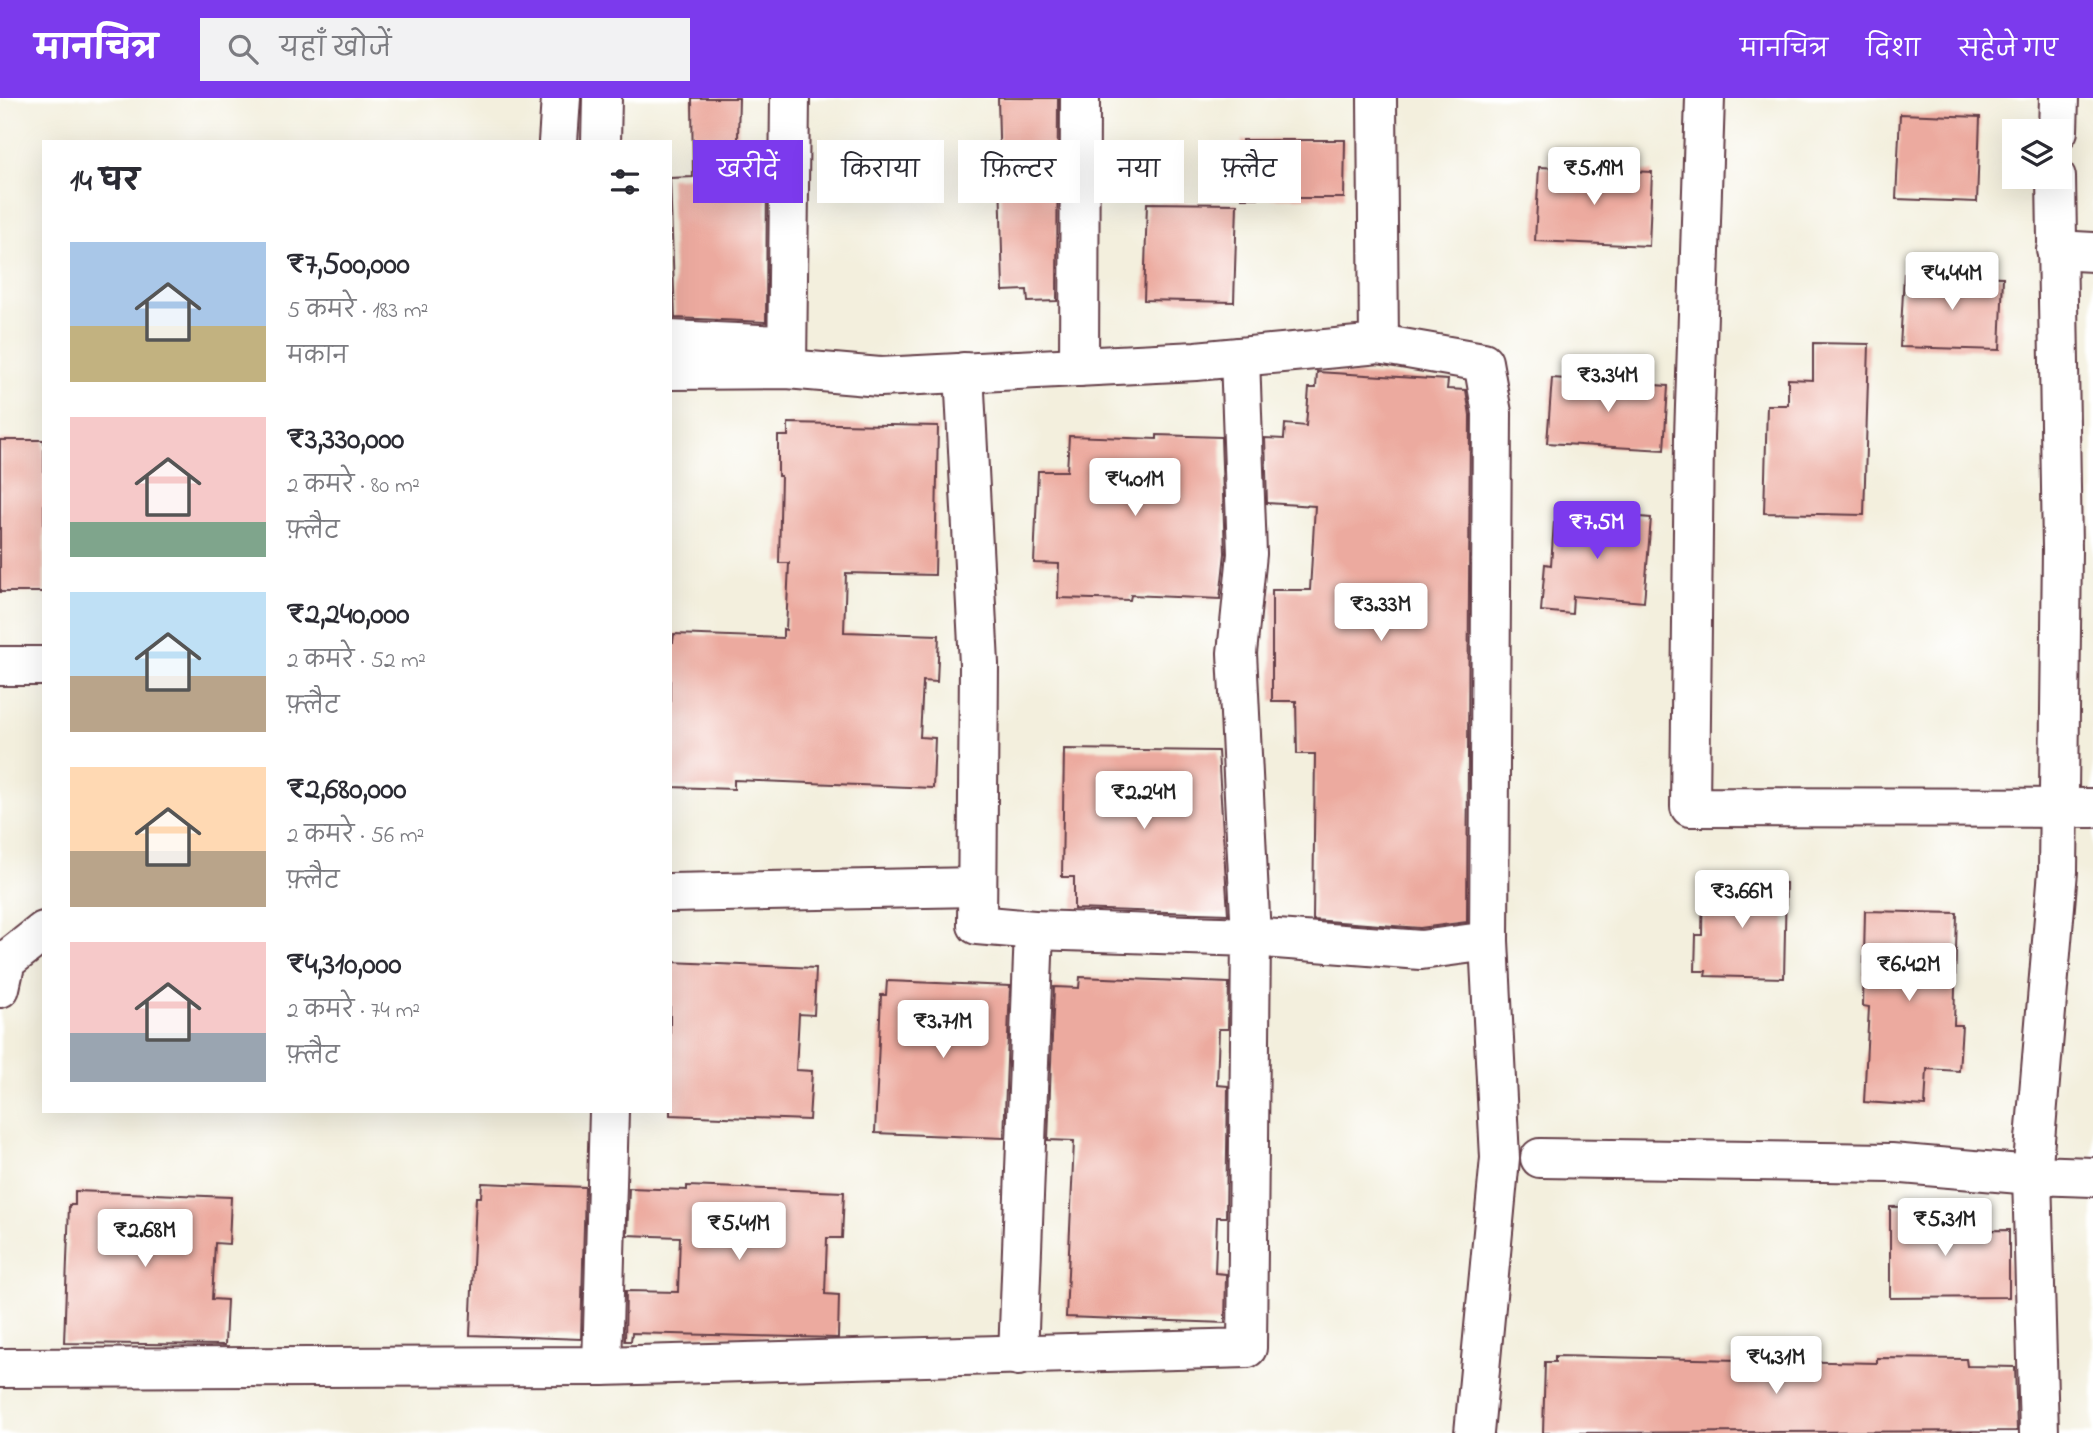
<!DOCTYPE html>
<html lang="hi">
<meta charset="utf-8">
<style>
:root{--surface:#fff;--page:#f2f2f3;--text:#2b2b33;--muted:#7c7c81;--accent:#7c3aed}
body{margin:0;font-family:"Indie Flower","Playpen Sans Deva",sans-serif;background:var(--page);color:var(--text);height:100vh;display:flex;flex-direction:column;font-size:26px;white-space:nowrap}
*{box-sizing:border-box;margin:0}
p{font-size:23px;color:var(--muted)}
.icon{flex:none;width:38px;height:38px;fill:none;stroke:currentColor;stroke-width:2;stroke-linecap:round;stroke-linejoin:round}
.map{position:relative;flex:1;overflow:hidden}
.details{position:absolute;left:42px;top:42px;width:630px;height:973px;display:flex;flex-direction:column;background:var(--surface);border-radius:0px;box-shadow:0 7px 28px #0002}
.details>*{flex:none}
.top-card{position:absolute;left:693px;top:42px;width:665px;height:63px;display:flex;gap:14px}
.controls{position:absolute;left:2002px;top:21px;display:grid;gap:14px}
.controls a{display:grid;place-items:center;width:70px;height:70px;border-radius:0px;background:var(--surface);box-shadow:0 7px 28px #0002;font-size:35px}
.price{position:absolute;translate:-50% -60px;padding:0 16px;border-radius:7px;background:#fff;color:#222;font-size:23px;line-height:46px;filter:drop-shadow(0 2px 4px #0008)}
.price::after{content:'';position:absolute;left:50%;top:42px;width:21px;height:16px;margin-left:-10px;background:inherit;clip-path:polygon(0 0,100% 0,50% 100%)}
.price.active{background:var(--accent);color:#fff}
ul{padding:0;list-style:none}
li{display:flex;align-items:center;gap:21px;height:175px;padding:0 28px}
li span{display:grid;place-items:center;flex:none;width:196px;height:140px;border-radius:0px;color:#555}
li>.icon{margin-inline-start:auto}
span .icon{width:84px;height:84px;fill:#fffc;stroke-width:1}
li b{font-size:30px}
h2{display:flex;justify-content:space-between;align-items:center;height:84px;padding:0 28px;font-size:30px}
.tag{padding:0 24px;border-radius:0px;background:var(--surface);box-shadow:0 7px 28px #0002;font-size:24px;line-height:63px}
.tag.active{background:var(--accent);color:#fff}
header{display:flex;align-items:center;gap:42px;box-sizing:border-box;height:98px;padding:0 35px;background:var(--accent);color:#fff}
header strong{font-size:33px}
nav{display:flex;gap:38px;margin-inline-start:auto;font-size:24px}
.search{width:490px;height:63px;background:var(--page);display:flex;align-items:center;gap:18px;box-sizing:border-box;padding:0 24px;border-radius:0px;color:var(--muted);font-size:26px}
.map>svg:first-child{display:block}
.building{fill:#ecaa9f}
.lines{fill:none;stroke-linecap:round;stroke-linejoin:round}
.minor-casing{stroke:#633e46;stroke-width:42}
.minor{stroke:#fff;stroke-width:38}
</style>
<header>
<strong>मानचित्र</strong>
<div class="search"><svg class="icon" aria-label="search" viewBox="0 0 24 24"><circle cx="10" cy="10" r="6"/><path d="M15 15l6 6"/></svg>यहाँ खोजें</div>
<nav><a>मानचित्र</a><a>दिशा</a><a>सहेजे गए</a></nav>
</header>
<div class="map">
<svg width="2093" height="1335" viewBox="0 0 2093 1335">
<rect width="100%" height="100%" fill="#fff"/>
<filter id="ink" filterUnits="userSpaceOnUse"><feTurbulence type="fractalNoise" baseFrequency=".0143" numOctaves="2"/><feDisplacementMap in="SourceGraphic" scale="14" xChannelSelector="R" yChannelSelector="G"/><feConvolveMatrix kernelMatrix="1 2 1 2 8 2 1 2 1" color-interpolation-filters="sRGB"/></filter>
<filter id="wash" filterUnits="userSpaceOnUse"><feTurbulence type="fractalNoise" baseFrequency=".00686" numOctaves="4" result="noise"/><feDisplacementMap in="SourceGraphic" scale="28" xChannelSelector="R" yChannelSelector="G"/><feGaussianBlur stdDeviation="1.57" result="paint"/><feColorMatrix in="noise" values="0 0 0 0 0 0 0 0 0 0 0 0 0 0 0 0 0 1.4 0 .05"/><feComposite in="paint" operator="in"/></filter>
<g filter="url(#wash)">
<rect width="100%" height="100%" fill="#f3efdd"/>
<g id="blocks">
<g class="building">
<path d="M692,0H739L737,79H767L766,224L675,220L670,80L693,79Z"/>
<path d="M998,0H1058L1057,203L1028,204L1027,192L1003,193Z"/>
<path d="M1900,16L1980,19L1977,104L1896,101Z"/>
<path d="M1242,42H1345L1344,100H1242Z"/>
<path d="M1539,69L1652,74L1649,148L1535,143Z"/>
<path d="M1147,105L1237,106L1234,204L1144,202Z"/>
<path d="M1904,176L2003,179L2000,252L1900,249Z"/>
<path d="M1813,245L1869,246L1864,417L1764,415L1767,307H1788V281L1813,282Z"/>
<path d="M1317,274L1448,282L1447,291L1466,292L1470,317L1467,824L1420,830L1313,822L1315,656H1297L1296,603H1272V492H1310L1315,408L1267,405L1265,340L1284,341L1285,326L1306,328L1309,290H1316Z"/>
<path d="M1552,280L1668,288L1664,352L1547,345Z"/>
<path d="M788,325L938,328L935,477L846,475L844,534L939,537L937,584L923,583L920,639L935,640L933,690L734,682V691L670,689V544H673L674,536L783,540V531L786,532L789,465H779L781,378H778V338H788Z"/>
<path d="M1157,337L1221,339L1225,455L1220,501L1131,497L1130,502L1058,500L1059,466L1034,465L1038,373H1067L1069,338L1157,341Z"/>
<rect x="0" y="342" width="44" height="152"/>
<path d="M1578,414L1651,420L1644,504L1573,498L1572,516L1541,513L1545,466L1551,467L1554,424L1578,426Z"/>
<path d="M1064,651L1218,653L1228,816L1074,811V779H1062Z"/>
<path d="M1703,783L1786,785L1784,880L1705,878L1706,873H1695L1696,837H1702Z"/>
<path d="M1865,813L1957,815L1954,927H1962L1959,973L1927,971L1925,1008L1864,1004L1869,909L1863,908Z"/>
<path d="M670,864L816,870L814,917L799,916L796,972L812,973L809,1022L670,1017Z"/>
<path d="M1080,879L1229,885L1228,931H1219L1217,987L1228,988L1226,1119H1217L1215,1175L1226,1176L1225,1225L1066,1219L1074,1043L1048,1042L1054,889L1079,890Z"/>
<path d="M887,883L1010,888L1004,1040L875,1035L881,897H886Z"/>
<path d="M482,1085L585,1089L581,1241L470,1237L476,1099H481Z"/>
<path d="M687,1088L844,1094L842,1140H827L825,1196L839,1197L838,1240L632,1235L631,1243H625L626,1193L678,1194L680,1139L627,1137L629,1090L687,1092Z"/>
<path d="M75,1093L231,1099L229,1146L215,1145L212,1201L227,1202L225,1247L64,1245L69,1107H75Z"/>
<path d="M1943,1108V1133L2009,1132V1199L1890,1200V1109Z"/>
<path d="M1555,1258L1877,1265V1260L1966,1261L1967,1268L2015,1269L2017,1333L1543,1335L1545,1264H1555Z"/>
</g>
</g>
</g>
<g filter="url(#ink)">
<use href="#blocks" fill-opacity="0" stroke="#633e46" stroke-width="2"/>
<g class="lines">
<defs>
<g id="minor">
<path d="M1705,0L1694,339L1690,709L2093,710"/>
<path d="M2058,33L2059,0"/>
<path d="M558,44L561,0"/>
<path d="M601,44L602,0"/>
<path d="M2056,152L2093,154"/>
<path d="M670,242L780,247"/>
<path d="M1240,259L1247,456L1237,555L1251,839L1421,852L1489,843L1492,315L1483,264L1379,246"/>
<path d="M1079,269L1080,0"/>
<path d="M787,271L790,0"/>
<path d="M670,272L787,271L880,279L1196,263L1379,246L1377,0"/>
<path d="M0,568H44"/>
<path d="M670,795L977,789"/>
<path d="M0,890L6,863L44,833"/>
<path d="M1540,1060L1891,1065L2032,1077L2093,1079"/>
<path d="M1018,1258L1034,832"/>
<path d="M602,1268L609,1013"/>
<path d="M0,1270L602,1268L1247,1250L1251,839L1034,832L977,827L979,566L964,274"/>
<path d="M1474,1335L1500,1060L1489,843"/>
<path d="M2039,1335L2032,1077L2058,773L2062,451L2056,79"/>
</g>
</defs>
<use href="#minor" class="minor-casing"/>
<use href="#minor" class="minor"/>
</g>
</g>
</svg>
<div class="controls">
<a><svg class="icon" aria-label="layers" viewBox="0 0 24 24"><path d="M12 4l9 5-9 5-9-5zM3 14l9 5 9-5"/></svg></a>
</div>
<b class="price" style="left:1594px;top:109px">₹5.19M</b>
<b class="price" style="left:1952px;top:214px">₹4.44M</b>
<b class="price" style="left:1608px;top:316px">₹3.34M</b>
<b class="price" style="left:1135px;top:420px">₹4.01M</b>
<b class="price active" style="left:1597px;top:463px">₹7.5M</b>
<b class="price" style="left:1381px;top:545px">₹3.33M</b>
<b class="price" style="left:1144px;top:733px">₹2.24M</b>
<b class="price" style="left:1742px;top:832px">₹3.66M</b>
<b class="price" style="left:1909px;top:905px">₹6.42M</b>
<b class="price" style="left:943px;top:962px">₹3.71M</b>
<b class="price" style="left:1945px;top:1160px">₹5.31M</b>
<b class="price" style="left:739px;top:1164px">₹5.41M</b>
<b class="price" style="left:145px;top:1171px">₹2.68M</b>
<b class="price" style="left:1776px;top:1298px">₹4.31M</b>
<div class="top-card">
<a class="tag active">खरीदें</a>
<a class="tag">किराया</a>
<a class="tag">फ़िल्टर</a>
<a class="tag">नया</a>
<a class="tag">फ़्लैट</a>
</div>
<section class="details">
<h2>14 घर<svg class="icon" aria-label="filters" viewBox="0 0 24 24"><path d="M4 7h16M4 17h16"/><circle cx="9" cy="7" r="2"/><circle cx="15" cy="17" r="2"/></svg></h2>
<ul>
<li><span style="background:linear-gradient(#a9c7e8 60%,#c2b280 0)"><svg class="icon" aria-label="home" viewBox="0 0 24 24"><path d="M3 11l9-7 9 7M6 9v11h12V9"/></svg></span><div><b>₹7,500,000</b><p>5 कमरे · 183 m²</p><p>मकान</p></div></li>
<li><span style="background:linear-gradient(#f6c9c9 75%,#7fa58c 0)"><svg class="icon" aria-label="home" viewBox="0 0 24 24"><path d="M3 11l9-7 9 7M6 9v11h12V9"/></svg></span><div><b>₹3,330,000</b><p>2 कमरे · 80 m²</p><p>फ़्लैट</p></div></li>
<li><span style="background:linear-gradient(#bfe0f5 60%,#b9a48a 0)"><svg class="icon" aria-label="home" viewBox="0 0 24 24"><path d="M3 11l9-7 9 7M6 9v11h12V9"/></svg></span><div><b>₹2,240,000</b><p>2 कमरे · 52 m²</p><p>फ़्लैट</p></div></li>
<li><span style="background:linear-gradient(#ffd9b3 60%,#b9a48a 0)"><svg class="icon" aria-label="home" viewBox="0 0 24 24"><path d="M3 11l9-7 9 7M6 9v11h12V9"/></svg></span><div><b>₹2,680,000</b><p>2 कमरे · 56 m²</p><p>फ़्लैट</p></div></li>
<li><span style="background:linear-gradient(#f6c9c9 65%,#9aa5b1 0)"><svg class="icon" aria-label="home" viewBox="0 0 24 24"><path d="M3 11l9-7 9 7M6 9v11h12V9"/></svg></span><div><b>₹4,310,000</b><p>2 कमरे · 74 m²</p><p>फ़्लैट</p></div></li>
</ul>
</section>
</div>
